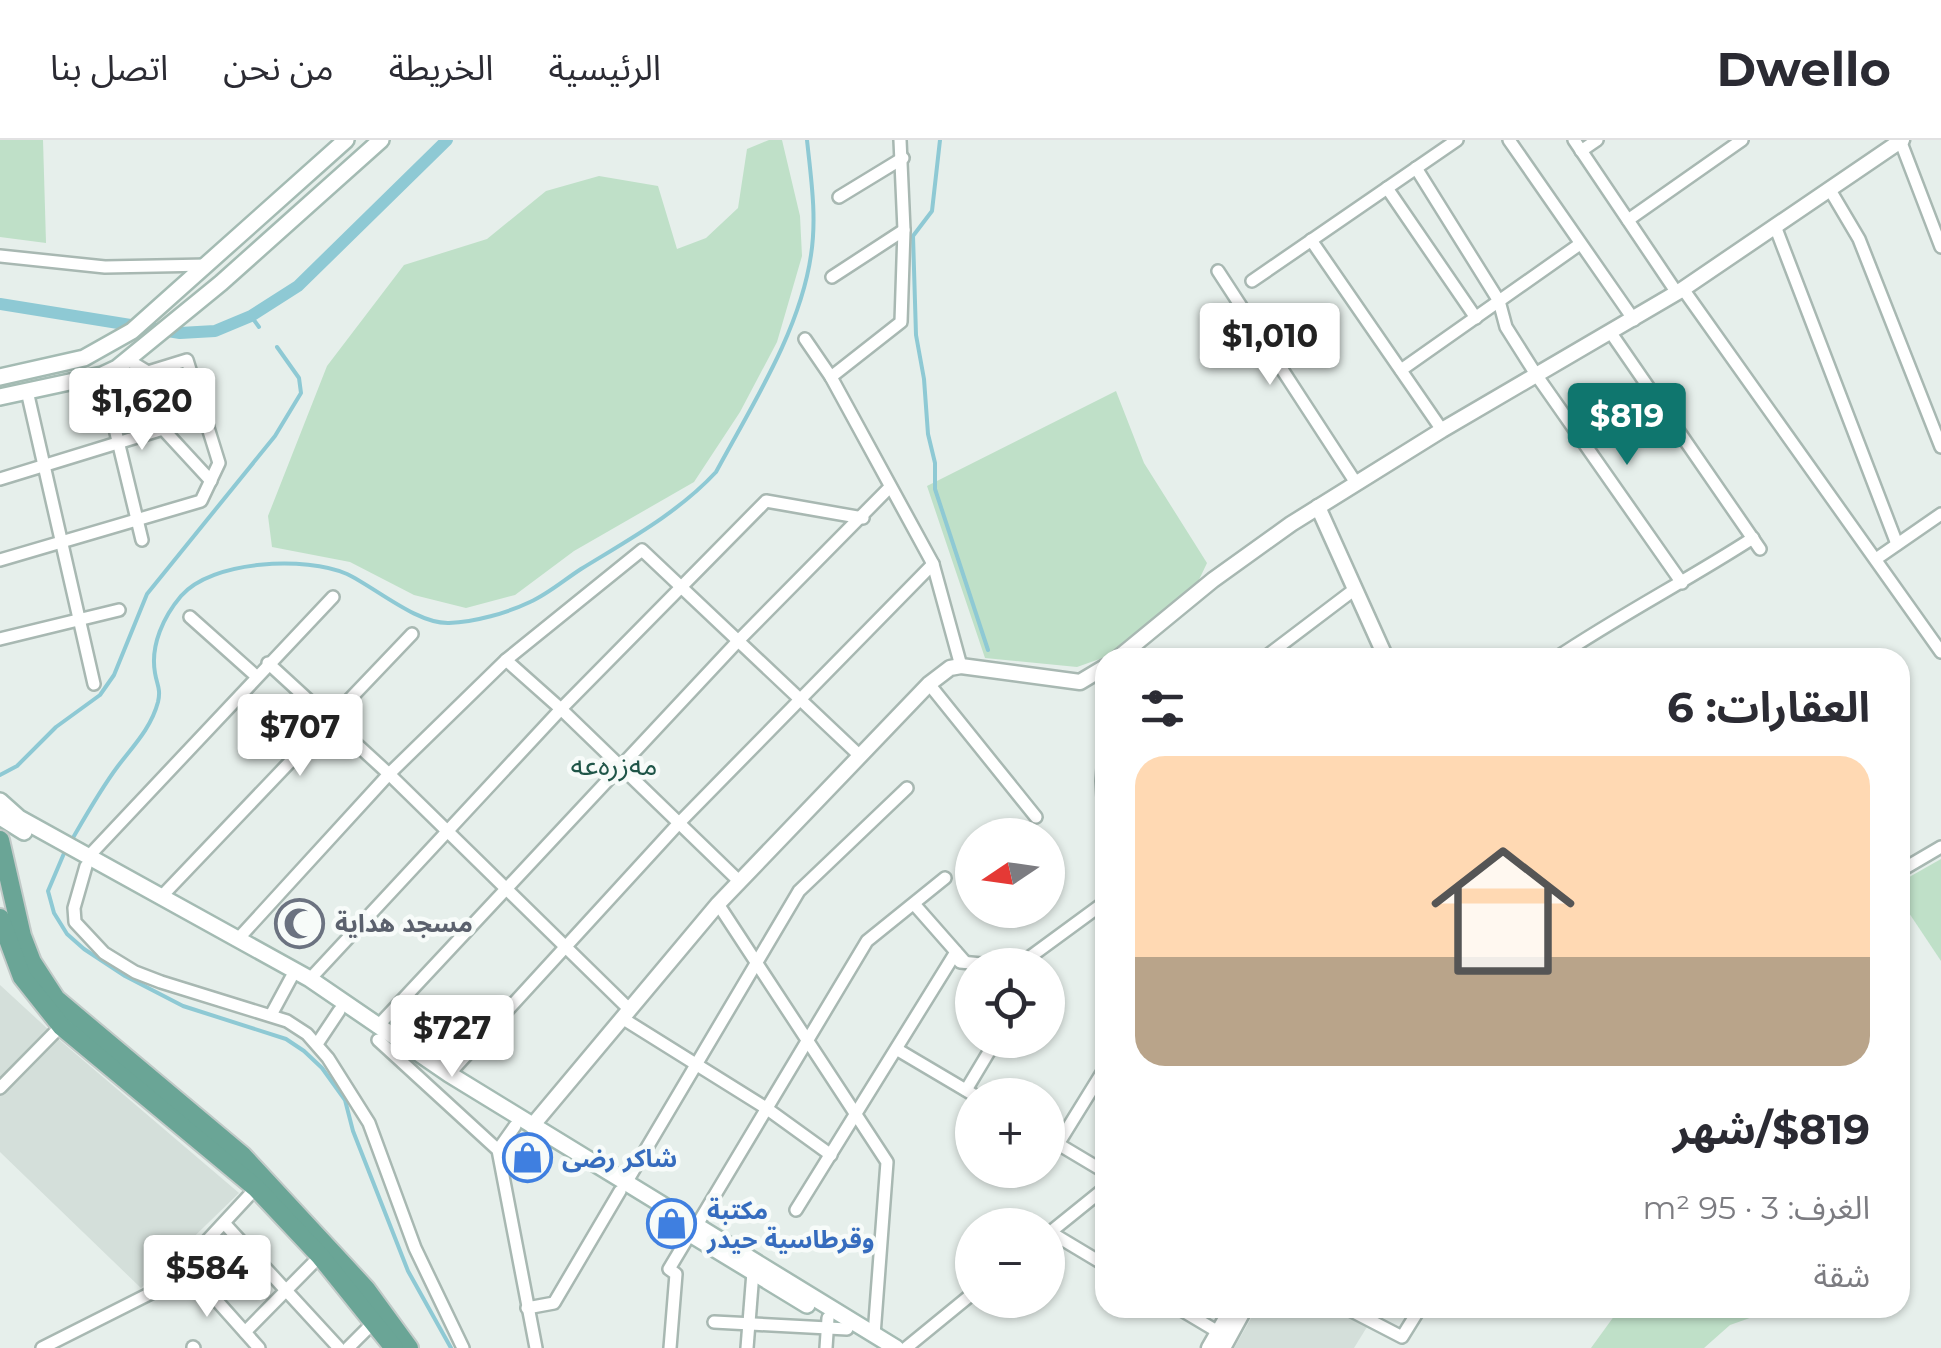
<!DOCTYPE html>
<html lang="ar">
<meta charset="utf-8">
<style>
:root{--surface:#fff;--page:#f2f2f3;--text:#2b2b33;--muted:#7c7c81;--line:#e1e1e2;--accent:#0f766e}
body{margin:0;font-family:Montserrat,"Noto Sans Arabic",sans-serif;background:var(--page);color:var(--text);direction:rtl;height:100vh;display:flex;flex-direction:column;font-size:38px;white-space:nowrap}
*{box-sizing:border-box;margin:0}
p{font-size:32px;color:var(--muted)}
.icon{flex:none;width:55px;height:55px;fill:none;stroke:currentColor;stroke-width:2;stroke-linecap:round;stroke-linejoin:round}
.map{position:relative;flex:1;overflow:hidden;direction:ltr}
.drawer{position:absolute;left:1095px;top:508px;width:815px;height:670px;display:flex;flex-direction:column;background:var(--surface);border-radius:30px;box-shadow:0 2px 8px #0004;direction:rtl}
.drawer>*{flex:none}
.needle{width:65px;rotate:257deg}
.buttons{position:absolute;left:955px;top:678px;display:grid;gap:20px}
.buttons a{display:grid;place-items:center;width:110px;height:110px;border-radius:50%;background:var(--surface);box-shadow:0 2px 8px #0004;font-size:50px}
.price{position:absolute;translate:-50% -85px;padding:0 22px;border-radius:10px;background:#fff;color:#222;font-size:32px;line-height:65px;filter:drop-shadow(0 2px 5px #0008)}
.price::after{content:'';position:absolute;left:50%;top:60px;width:30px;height:22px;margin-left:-15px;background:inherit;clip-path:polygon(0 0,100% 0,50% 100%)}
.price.on{background:var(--accent);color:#fff}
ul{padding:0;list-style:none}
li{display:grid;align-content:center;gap:20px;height:530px;padding:0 40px}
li+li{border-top:2px solid var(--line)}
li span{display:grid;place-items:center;height:310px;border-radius:30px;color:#555}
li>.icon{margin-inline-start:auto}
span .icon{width:180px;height:180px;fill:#fffc;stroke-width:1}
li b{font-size:42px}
h2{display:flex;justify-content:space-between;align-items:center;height:120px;padding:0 40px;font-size:42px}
header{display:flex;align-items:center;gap:60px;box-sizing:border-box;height:140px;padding:0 50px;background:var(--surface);border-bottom:2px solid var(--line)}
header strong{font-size:48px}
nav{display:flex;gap:55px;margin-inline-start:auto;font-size:35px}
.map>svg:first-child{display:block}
.built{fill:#d4dfda}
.green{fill:#bfe0c8}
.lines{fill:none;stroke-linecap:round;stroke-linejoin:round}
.stream{stroke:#8ec9d4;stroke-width:4}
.canal{stroke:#8ec9d4;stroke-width:12}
.minor-casing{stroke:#a8b8b2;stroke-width:16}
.tertiary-casing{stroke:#a8b8b2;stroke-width:19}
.secondary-casing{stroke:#a4bbb3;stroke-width:20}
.primary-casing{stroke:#c2cac8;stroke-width:22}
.minor{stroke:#fff;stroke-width:11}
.tertiary{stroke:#fff;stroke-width:14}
.secondary{stroke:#fff;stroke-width:15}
.primary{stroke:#6aa596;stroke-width:18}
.labels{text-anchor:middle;stroke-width:9;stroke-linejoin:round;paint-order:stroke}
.worship-label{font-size:25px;font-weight:bold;fill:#5b616d;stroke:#f7fbf9;text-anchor:start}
.shop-label{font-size:25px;font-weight:bold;fill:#366cbe;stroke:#f7fbf9;text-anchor:start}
.neighbourhood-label{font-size:28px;fill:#1f5548;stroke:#f7fbf9}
</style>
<header>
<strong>Dwello</strong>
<nav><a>الرئيسية</a><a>الخريطة</a><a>من نحن</a><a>اتصل بنا</a></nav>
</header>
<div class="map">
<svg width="1941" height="1208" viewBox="0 0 1941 1208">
<rect width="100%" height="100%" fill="#e6efeb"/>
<g class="built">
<path d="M0,845L63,903L239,1053L141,1148L0,1012Z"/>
<path d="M1257,1168H1330L1367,1187L1354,1208H1234Z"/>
</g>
<g class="green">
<path d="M0,0H43L46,103L0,97Z"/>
<path d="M769,0H782L800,76L802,116L777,202L740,272L694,342L574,411L515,455L466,468L414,455L350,422L272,407L268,376L327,226L404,125L487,99L546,51L599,36L658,46L677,109L706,98L738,68L747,9Z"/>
<path d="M1116,251L1144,323L1207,423L1196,446L1108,516L1077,527L985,518L927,346Z"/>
<path d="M1941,719V821L1903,764L1904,740Z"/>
<path d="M1620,1168H1778L1730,1185L1704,1208H1591Z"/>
</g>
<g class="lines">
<g class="stream">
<path d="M940,0L932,71L913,96L916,195L924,239L928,294L935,323V349L988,510"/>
<path d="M251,176L259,187"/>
<path d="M0,635L17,626L56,587L100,555L114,535L147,454L275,296L301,253L299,238L277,207"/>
<path d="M70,703C85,677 100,650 118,626C134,605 151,588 158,562C161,549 157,545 155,533C150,505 164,476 181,456C212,420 306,416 347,434C376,448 417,484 449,483C475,482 507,473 530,462C548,454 564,440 581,429C628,400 678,373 716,332C752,265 800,191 811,115C817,77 811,38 807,0"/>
<path d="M65,711L48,751L54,773L67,794L84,809L125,836L183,866L286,899L304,911L322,928L345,960L353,991L408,1131L451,1208"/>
</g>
<path class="canal" d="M0,164L180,193L215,191L251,176L298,146L447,0"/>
<defs>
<g id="minor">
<path d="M1509,0L1634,180"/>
<path d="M1574,0L1677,153"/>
<path d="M1900,0L1941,107"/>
<path d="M1581,11L1597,0"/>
<path d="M1416,28L1499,161L1506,187L1537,236L1682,443"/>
<path d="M1387,48L1476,178"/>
<path d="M1830,50L1859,99L1941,307"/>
<path d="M839,57L903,18"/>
<path d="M1628,80L1742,0"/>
<path d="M1775,86L1897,404"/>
<path d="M1311,100L1442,290"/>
<path d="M0,116L105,127L208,125"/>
<path d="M1218,131L1356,343"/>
<path d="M832,137L904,90"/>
<path d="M1252,141L1457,0"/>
<path d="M1683,149L1941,512"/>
<path d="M1611,193L1760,409"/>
<path d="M805,199L831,237L933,424L961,526"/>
<path d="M128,220L148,232L163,289L211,341"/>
<path d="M1401,230L1580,104"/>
<path d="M102,235L142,400"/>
<path d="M831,237L901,182L904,90L900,0"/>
<path d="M27,251L94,544"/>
<path d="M0,339L163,289"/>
<path d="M1876,419L1941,374"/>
<path d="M0,420L201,361L219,323L187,220L148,232"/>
<path d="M190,477L256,536"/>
<path d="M0,499L119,470"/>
<path d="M1264,518L1355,449"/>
<path d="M1556,518C1620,475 1688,440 1753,398"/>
<path d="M506,520L561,569L740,742"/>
<path d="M268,523L389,634L629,869"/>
<path d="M929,544L1036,677"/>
<path d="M1105,604L1102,641L1105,689"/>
<path d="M88,717L333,457"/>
<path d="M86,726L74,768L75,782L104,813L135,832L161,842L287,881L307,894L328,918L369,983L415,1108L463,1208"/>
<path d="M1900,731L1941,707"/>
<path d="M161,757L412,494"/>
<path d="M718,764L887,1022L874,1195"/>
<path d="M914,764L965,822"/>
<path d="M238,799L389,634L506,520L642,410L859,615"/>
<path d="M960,822L993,825"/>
<path d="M1019,825L1105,762"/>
<path d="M310,839L561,569L766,361L863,378"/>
<path d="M271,875L291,838"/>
<path d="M622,878L766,968L831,1015"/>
<path d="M377,887L738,501L889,348"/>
<path d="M378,900L498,1010L536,1208"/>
<path d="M317,904L339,871"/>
<path d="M898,910L974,955"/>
<path d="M449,934L679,683L933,424"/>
<path d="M0,948L61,886"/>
<path d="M966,950L996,900"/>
<path d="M1048,998L1105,1032"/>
<path d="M1058,1004L1105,928"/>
<path d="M498,1010L515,986"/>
<path d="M626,1043L799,751L907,648"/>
<path d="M796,1070L956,812"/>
<path d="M224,1083L339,1208"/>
<path d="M697,1085L867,801L945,738"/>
<path d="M1050,1092L1105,1125"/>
<path d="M1048,1094L1105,1048"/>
<path d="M185,1125L259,1208"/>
<path d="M527,1168L554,1163L620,1051"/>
<path d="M1178,1168L1225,1196"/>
<path d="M1346,1168L1402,1197L1420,1168"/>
<path d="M714,1182L847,1189"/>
<path d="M245,1192L320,1116"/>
<path d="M193,1207L194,1208"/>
<path d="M42,1208L165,1146L256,1048"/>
<path d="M348,1208L374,1182"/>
<path d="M670,1208L676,1134L669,1129L690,1094"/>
<path d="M747,1208L753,1132"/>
<path d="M826,1208L828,1178"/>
<path d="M906,1208L972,1154"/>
</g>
<g id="tertiary">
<path d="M1318,367L1386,518"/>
<path d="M1118,518L1213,440L1291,384L1442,290L1683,149L1902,0"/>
<path d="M532,986L718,764L929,544L950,528L961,526L1080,542L1105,527"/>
<path d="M1209,1208L1232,1168"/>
<path d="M1223,1208L1245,1168"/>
</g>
<g id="secondary">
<path d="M0,237L84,218L132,191L346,0"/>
<path d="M0,257L102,235L117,228L221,143L381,0"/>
<path d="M0,661L19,678L310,839L449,934L896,1208"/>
<path d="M0,677L24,692"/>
<path d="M664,1078L807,1165"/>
</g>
<g id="primary">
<path d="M0,700L22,796L32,822L56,859L243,1016L366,1149L409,1208"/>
<path d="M0,778L22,837L61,886L256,1048L320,1116L394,1208"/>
</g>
</defs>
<use href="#minor" class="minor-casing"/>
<use href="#tertiary" class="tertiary-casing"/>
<use href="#secondary" class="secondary-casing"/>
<use href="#primary" class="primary-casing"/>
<use href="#minor" class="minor"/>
<use href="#tertiary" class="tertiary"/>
<use href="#secondary" class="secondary"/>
<use href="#primary" class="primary"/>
</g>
<defs>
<symbol id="mosque-ring" viewBox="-11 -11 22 22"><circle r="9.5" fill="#f7fbf9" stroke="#6b7280" stroke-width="1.5"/><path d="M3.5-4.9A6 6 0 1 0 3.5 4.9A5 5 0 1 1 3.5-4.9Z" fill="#6b7280"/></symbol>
<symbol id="shop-ring" viewBox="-11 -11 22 22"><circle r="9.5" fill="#f7fbf9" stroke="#3f7fe0" stroke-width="1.5"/><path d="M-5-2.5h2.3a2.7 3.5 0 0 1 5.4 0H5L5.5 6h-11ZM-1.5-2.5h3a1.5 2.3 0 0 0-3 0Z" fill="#3f7fe0"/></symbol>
</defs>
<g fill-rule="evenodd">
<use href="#mosque-ring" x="272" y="756" width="55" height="55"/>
<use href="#shop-ring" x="500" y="990" width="55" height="55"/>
<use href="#shop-ring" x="644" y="1056" width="55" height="55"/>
</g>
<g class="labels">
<g class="worship-label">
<text x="335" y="792">مسجد هداية</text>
</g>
<g class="shop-label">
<text x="562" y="1027">شاكر رضى</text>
<text x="707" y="1079">مكتبة<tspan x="707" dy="29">وقرطاسية حيدر</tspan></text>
</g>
<g class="neighbourhood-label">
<text x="614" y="635">مەزرەعە</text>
</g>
</g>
</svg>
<div class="buttons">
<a><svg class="needle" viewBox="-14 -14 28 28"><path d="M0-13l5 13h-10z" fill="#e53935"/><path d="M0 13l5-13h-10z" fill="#7c7c81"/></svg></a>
<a><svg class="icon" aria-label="locate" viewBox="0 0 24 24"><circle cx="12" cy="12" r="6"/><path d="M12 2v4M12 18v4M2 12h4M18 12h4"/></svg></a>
<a>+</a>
<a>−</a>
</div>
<b class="price" style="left:1270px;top:248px">$1,010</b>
<b class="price" style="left:142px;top:313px">$1,620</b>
<b class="price on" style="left:1627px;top:328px">$819</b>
<b class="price" style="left:300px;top:639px">$707</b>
<b class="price" style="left:452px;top:940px">$727</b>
<b class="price" style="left:207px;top:1180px">$584</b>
<section class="drawer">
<h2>العقارات: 6<svg class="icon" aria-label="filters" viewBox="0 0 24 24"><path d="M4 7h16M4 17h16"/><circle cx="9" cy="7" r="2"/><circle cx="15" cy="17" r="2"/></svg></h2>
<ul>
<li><span style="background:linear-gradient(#ffd9b3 65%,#b9a48a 0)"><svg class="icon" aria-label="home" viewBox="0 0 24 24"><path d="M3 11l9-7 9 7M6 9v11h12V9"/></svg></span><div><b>$819/شهر</b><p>الغرف: 3 · 95 m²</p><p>شقة</p></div></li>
</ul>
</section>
</div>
